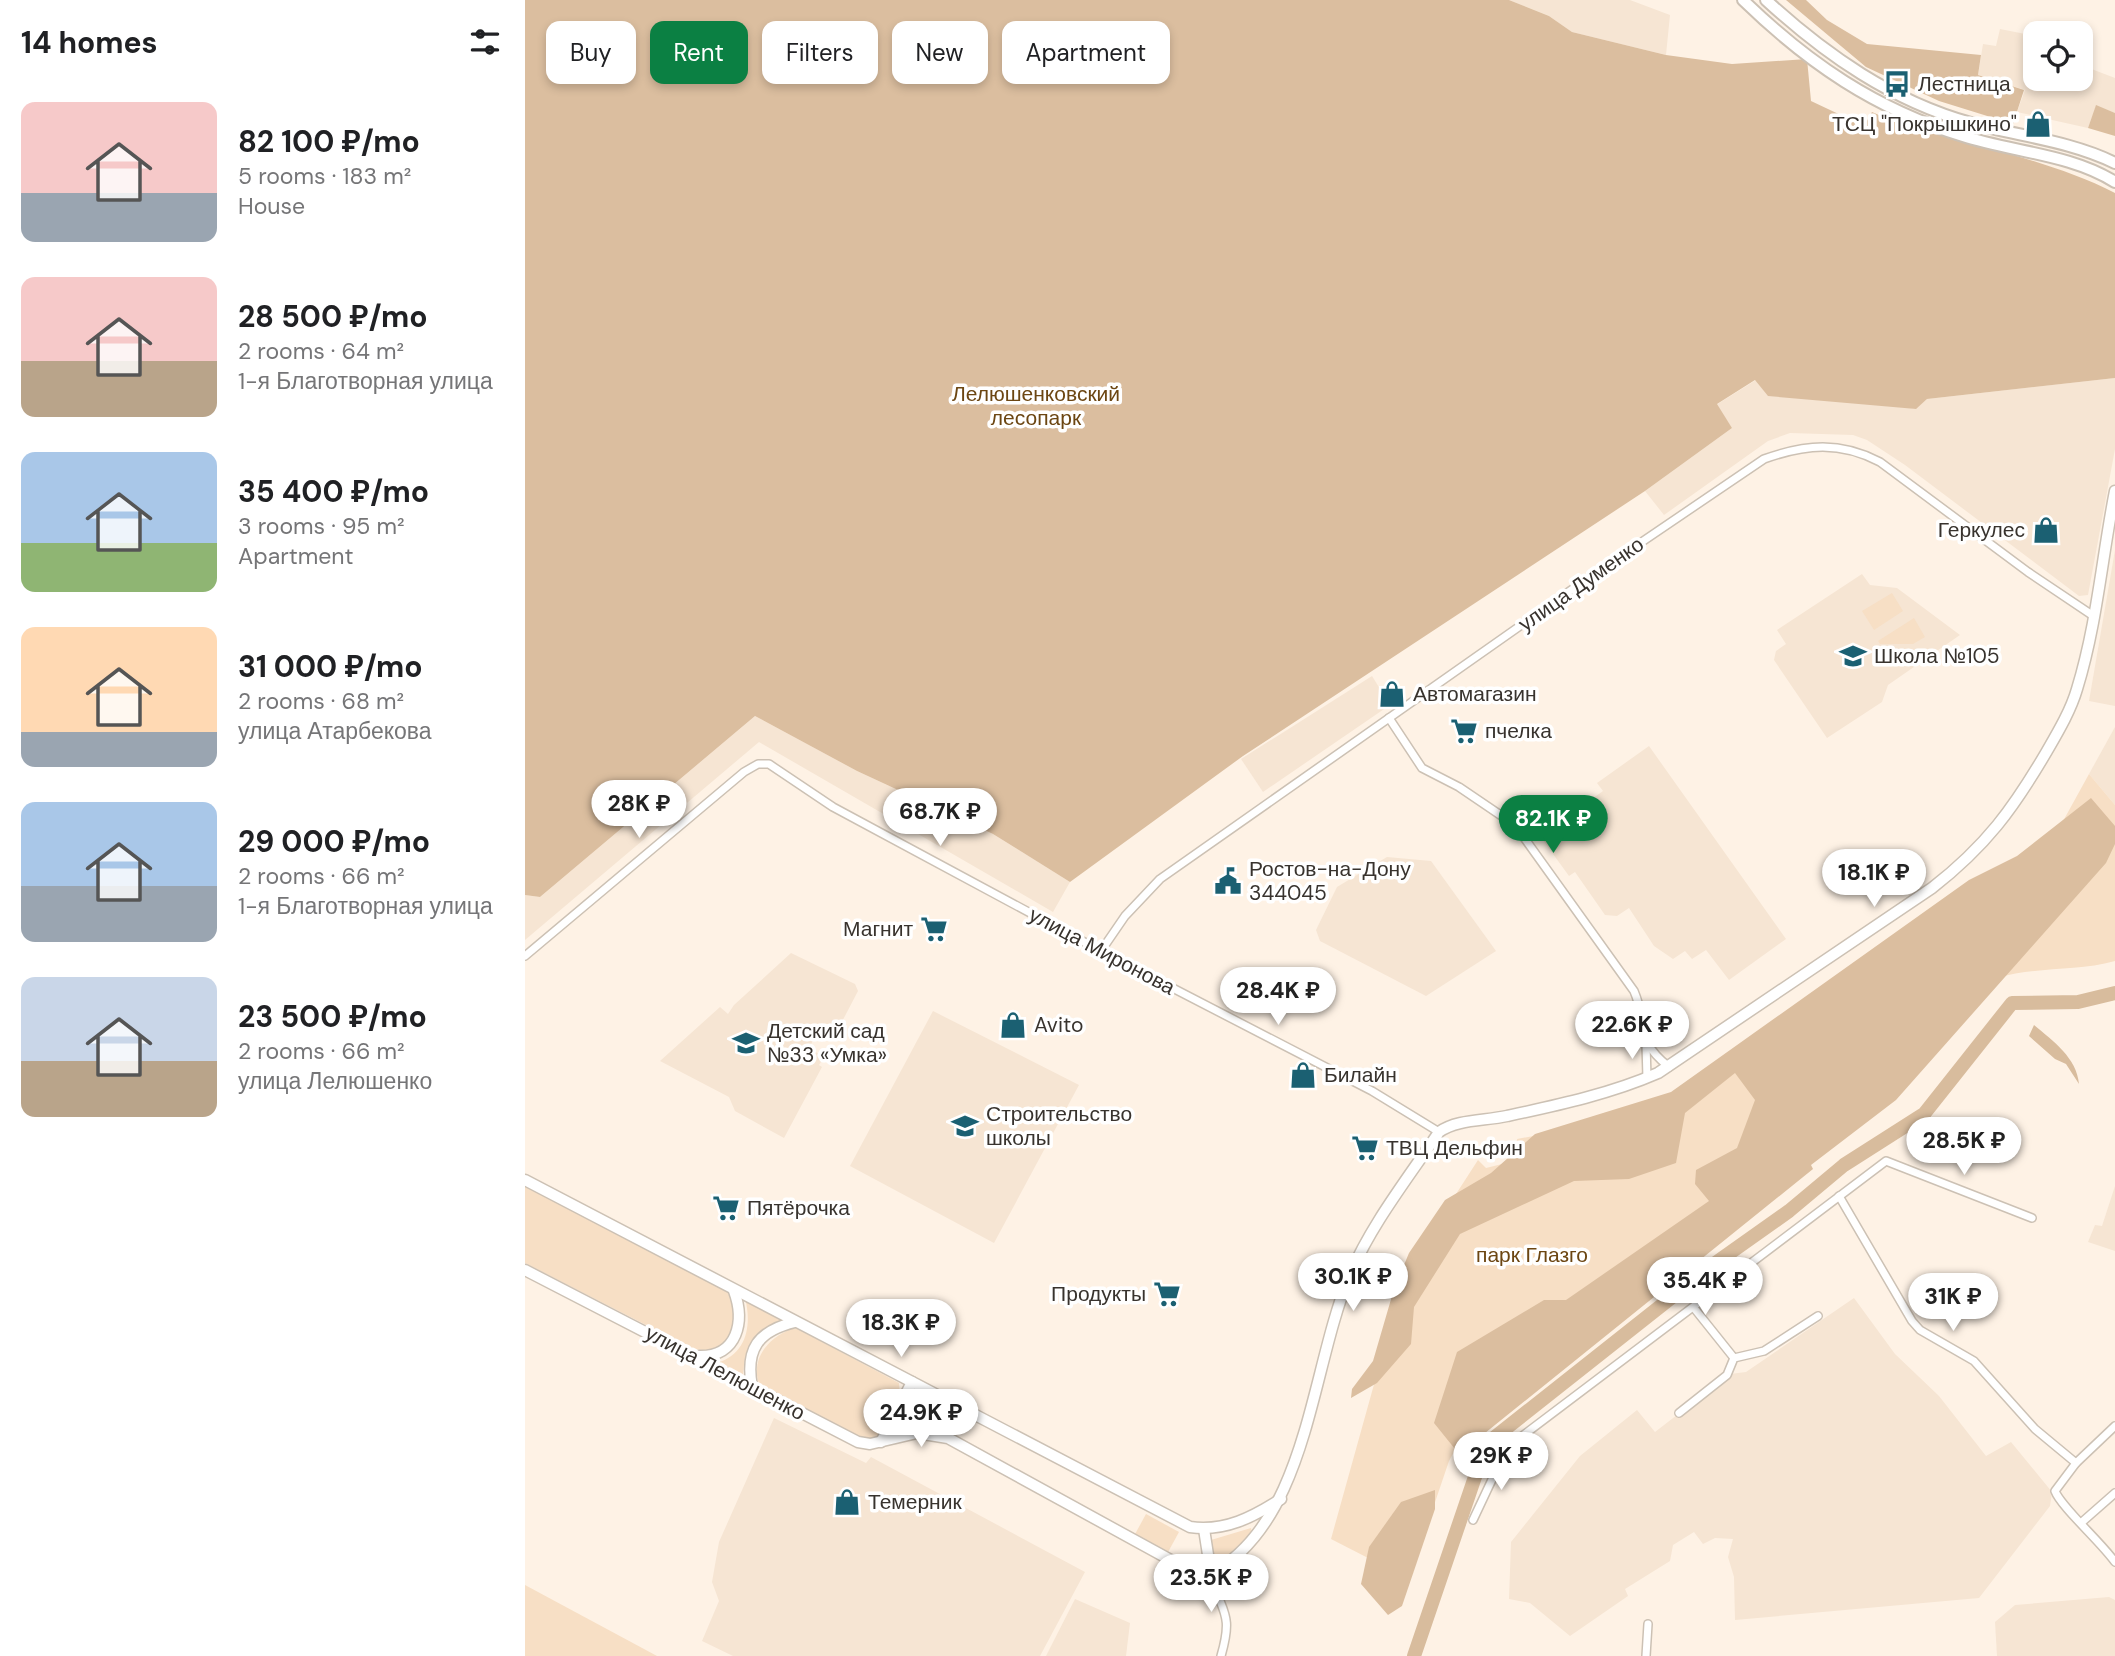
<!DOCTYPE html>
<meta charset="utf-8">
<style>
:root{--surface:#fff;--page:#f2f2f2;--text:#202124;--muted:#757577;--accent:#0b8043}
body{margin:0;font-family:"DM Sans",sans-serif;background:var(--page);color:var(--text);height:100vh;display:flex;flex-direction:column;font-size:26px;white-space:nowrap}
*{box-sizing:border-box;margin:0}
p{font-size:23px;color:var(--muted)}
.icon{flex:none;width:38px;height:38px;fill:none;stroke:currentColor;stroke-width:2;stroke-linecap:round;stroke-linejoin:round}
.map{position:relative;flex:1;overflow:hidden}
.side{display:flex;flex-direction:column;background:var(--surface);width:525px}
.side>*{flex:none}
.top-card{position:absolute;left:21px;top:21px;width:665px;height:63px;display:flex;gap:14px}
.controls{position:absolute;left:1498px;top:21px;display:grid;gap:14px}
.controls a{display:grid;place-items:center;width:70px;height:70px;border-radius:14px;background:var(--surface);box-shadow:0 4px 10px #0003;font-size:35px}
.price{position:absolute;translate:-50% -60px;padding:0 16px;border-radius:24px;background:#fff;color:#222;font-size:23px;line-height:46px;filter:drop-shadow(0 2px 4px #0008)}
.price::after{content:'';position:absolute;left:50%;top:42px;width:21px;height:16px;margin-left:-10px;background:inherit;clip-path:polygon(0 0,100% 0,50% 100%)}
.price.on{background:var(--accent);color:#fff}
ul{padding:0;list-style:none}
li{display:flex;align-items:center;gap:21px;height:175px;padding:0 21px}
li span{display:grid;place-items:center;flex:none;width:196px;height:140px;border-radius:14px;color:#555}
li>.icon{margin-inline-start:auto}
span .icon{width:84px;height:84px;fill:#fffc;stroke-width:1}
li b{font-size:30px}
h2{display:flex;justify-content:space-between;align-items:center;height:84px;padding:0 21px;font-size:30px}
.chip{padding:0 24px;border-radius:14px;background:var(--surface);box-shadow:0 4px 10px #0003;font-size:24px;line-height:63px}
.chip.on{background:var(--accent);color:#fff}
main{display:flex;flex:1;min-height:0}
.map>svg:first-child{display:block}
.built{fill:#f6e5d3}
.green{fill:#f7dfc5}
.forest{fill:#dbbe9f}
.water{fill:#d8bc9d}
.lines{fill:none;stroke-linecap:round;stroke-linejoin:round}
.river{stroke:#d8bc9d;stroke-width:14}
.street-casing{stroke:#ccc1b4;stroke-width:10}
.secondary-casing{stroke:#ccc1b4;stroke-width:13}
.primary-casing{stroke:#ccc1b4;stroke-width:14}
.street{stroke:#fff;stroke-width:7}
.secondary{stroke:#fff;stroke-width:10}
.primary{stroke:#fff;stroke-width:10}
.labels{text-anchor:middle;stroke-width:7;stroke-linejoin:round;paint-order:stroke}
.poi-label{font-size:21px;fill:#38332e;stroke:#fff;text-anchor:start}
.park-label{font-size:21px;fill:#6c4612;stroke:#fff}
.street-label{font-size:21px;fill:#38332e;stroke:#fff}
</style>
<main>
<section class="side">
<h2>14 homes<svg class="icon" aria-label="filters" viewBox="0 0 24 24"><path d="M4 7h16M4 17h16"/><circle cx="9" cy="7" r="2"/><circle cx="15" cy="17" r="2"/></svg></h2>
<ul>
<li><span style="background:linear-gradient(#f6c9c9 65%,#9aa5b1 0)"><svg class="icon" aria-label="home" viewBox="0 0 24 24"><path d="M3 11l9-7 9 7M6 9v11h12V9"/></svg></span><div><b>82 100 ₽/mo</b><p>5 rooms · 183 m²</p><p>House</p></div></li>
<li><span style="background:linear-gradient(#f6c9c9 60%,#b9a48a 0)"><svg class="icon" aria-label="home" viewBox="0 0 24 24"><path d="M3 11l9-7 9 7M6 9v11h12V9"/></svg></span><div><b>28 500 ₽/mo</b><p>2 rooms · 64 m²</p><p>1-я Благотворная улица</p></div></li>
<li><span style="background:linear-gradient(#a9c7e8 65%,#8fb573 0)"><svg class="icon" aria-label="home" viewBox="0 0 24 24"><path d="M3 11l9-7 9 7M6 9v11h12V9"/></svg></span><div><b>35 400 ₽/mo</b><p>3 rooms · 95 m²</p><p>Apartment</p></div></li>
<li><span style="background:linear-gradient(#ffd9b3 75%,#9aa5b1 0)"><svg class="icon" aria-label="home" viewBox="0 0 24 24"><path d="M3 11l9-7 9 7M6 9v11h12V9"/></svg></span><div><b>31 000 ₽/mo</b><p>2 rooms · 68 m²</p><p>улица Атарбекова</p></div></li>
<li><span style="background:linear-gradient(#a9c7e8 60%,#9aa5b1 0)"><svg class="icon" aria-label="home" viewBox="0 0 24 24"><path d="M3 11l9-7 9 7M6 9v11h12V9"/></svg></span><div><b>29 000 ₽/mo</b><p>2 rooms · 66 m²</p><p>1-я Благотворная улица</p></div></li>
<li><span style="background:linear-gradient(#c9d6e8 60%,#b9a48a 0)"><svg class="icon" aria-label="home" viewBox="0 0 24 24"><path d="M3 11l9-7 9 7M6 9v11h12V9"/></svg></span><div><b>23 500 ₽/mo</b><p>2 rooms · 66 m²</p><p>улица Лелюшенко</p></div></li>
</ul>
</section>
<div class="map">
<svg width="1590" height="1656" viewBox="0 0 1590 1656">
<rect width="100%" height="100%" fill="#fef2e5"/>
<g class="built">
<path d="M984,0H1105L1145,15L1141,55L1047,32L1024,16Z"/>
<path d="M1475,29L1510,36V79H1556V65L1590,78V113L1571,106L1563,128L1492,112L1500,90L1453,75L1458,44L1471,46Z"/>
<path d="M1590,378V449L1563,595L1554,596L1380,465L1342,440L1328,435L1265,433L1243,441L1139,515L1120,491L1207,428L1191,405L1231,380L1390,409L1402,399Z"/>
<path d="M1590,550V706L1564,701Z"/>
<path d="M1337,574L1345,585L1372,588L1435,635L1363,685L1357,702L1302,738L1249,660L1251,651L1261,644L1252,630Z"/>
<path d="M847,676L865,705L738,792L716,759Z"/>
<path d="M230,716L332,771L468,834L545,882L528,912L234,742L0,940V895L15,897Z"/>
<path d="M1590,727V805L1564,774Z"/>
<path d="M1124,746L1261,939L1204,980L1181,950L1167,959L1160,951L1148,959L1129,946L1104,908L1092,916L1080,915L1050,872L1044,876L1015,836L1078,791L1072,783Z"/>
<path d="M862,857L906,861L971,951L901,996L795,941L791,930L812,887Z"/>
<path d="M266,953L330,984L333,991L309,1037L294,1029L284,1048L299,1057L294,1065L297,1067L259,1138L210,1111L204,1097L135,1061L195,1007L203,1014L209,1005Z"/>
<path d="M408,1011L554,1085L469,1243L325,1166Z"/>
<path d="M1590,1186V1251L1563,1242L1570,1225L1577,1226Z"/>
<path d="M1329,1298L1370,1354L1414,1396L1461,1456L1486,1442L1527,1492L1525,1506L1454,1598L1210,1620L1209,1577L1203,1557L1208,1539L1190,1538L1178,1544L1169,1532L1148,1545L1145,1561L1100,1589L1103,1596L1045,1636L1005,1603L984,1599L986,1542L1055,1456L1112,1410L1130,1432L1205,1374L1221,1372Z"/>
<path d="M249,1418L341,1463L346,1457L560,1572L515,1656H208L177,1641L194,1601L187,1582L194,1542Z"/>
<path d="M1584,1597L1590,1600V1656H1472L1470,1622L1490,1605Z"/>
<path d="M550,1599L605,1623L601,1656H521Z"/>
</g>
<g class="green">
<path d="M1367,593L1378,611L1349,630L1337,611Z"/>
<path d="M1389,618L1400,637L1388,644H1355L1353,641Z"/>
<path d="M1564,774L1590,805V961C1551,972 1511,966 1472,978L935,1440L924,1461L884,1579L806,1539L880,1273L953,1160L961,1168L997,1159L992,1139L1140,1112L1521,852Z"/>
<path d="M0,1186L201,1290L212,1308C207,1337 201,1357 166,1348L0,1263Z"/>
<path d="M220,1298L261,1320C229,1327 219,1346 218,1378L192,1363C222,1354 227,1325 220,1298Z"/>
<path d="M266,1329H273L374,1383L375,1397L353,1437L333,1439L235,1386C224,1360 243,1338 266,1329Z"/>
<path d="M621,1514L654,1532L642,1554L609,1536Z"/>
<path d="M726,1528L727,1534L691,1567L686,1540Z"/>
<path d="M0,1585L132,1656H0Z"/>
</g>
<g class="forest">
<path d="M0,0H984L1024,16L1047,32L1141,55L1207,64L1282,59L1286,101L1339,126L1347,112L1363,119L1366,115C1439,146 1519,157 1590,193V378L1402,399L1391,409L1243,396L1230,380L1192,404L1207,428L1120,491L718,756L545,882L468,834L332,771L230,716L15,897L0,895Z"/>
<path d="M1261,0H1281L1302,20L1342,44L1456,55L1453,75L1499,90L1488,124L1414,101L1341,67Z"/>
<path d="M1571,105L1590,113V136L1563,128Z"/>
<path d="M1566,798L1590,826V844L1581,863L1371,1100L1286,1165L1288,1169L934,1454L909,1423L932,1352L1019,1300H1041L1184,1201L1170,1184L1171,1170L1212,1148L1230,1100L1210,1073L1160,1113L1151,1163L1104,1179L1049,1181L935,1234L889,1307L886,1344L852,1383L826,1398L827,1389L848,1361L869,1289L884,1253L920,1200L966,1173L1010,1134L1146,1092L1444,880L1492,856Z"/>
<path d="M910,1490V1509L877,1606L863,1615L836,1584L844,1547L876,1502Z"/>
</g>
<path class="water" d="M1509,1025C1528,1041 1552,1058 1554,1084L1541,1064L1530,1059L1504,1036Z"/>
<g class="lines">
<path class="river" d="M889,1656L952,1471L965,1441L1185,1267L1264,1211L1319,1165L1399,1114L1487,1003L1553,1002L1590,993"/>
<defs>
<g id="street">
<path d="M864,718L897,768L934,787L990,825L1109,991C1124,1026 1108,1038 1144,1067"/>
<path d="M576,951L600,916L635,879L1049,588L1239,459C1281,444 1315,441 1355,462L1503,572L1570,617"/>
<path d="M0,956L219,772L233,764H244L308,807L576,951L847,1091L914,1132"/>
<path d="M1121,1044L1122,1078"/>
<path d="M1314,1196L1387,1321L1395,1330L1449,1361L1510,1429L1551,1463"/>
<path d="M1169,1308L1209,1358"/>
<path d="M1154,1413L1202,1375L1209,1358L1239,1351L1293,1316"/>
<path d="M1590,1426L1551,1463L1530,1491C1536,1507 1576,1542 1590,1562"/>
<path d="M948,1520L980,1452L996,1437L1361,1161L1507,1218"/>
<path d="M1557,1522L1590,1493"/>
<path d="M686,1574C696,1614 709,1611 696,1656"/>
<path d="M1121,1656L1123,1624"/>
</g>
<g id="secondary">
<path d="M0,1180L665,1527C700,1532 728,1517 756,1499"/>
<path d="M0,1270L333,1442L345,1444L392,1433L423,1438L662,1569L686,1574C783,1520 785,1372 824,1277C845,1226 883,1178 914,1132C932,1119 960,1121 982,1116C1033,1105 1085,1094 1133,1073L1407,888C1461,846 1488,809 1522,751C1533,732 1546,710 1552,689C1572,624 1577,557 1590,491"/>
<path d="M174,1356C213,1357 220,1321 209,1291"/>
<path d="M227,1387C220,1349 233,1331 270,1322"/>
<path d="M356,1442L387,1382"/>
<path d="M679,1529L686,1574"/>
</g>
<g id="primary">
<path d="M1218,0C1283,63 1350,109 1438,136C1487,152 1546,154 1590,182"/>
<path d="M1241,0C1301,55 1367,101 1446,123C1493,136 1546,141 1590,163"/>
</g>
</defs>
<use href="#street" class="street-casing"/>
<use href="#secondary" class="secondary-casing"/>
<use href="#primary" class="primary-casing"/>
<use href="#street" class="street"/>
<use href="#secondary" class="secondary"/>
<use href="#primary" class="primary"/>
</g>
<defs>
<symbol id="bus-bare" viewBox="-9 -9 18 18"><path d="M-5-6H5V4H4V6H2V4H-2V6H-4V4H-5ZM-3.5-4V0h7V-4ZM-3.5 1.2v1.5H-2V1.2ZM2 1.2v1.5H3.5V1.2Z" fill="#1b6072" stroke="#fff" stroke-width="2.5" paint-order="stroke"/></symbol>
<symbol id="shop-bare" viewBox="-9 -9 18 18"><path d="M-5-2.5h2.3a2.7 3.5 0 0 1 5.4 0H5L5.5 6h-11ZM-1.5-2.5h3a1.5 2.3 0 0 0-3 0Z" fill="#1b6072" stroke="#fff" stroke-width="2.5" paint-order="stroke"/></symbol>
<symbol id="school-bare" viewBox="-9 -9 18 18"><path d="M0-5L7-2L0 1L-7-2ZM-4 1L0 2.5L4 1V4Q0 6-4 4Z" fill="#1b6072" stroke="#fff" stroke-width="2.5" paint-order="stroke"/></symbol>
<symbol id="supermarket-bare" viewBox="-9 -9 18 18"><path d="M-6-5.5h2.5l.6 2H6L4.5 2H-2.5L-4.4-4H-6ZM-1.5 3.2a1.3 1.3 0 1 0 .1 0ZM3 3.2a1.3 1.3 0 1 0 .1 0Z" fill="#1b6072" stroke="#fff" stroke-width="2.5" paint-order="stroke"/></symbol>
<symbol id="civic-bare" viewBox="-9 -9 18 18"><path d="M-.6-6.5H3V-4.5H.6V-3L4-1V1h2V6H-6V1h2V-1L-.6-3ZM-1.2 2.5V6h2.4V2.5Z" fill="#1b6072" stroke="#fff" stroke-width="2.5" paint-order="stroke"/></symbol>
</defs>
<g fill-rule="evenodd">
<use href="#bus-bare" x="1353" y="65" width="38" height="38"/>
<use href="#shop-bare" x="1494" y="105" width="38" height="38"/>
<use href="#shop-bare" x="1502" y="511" width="38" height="38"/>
<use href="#school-bare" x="1309" y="637" width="38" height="38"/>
<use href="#shop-bare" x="848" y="675" width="38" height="38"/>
<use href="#supermarket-bare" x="920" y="712" width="38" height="38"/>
<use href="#civic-bare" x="684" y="862" width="38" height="38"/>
<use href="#supermarket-bare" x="390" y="910" width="38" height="38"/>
<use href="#shop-bare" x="469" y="1006" width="38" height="38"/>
<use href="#school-bare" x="202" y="1024" width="38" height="38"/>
<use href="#shop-bare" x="759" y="1056" width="38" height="38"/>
<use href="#school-bare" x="421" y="1107" width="38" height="38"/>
<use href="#supermarket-bare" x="821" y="1129" width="38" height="38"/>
<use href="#supermarket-bare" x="182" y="1189" width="38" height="38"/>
<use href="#supermarket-bare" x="623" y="1275" width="38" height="38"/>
<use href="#shop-bare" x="303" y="1483" width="38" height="38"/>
</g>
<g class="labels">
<g class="poi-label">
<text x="1393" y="91">Лестница</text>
<text x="1492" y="131" text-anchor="end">ТСЦ "Покрышкино"</text>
<text x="1500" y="537" text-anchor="end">Геркулес</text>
<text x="1349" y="663">Школа №105</text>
<text x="888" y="701">Автомагазин</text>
<text x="960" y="738">пчелка</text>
<text x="724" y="876">Ростов-на-Дону<tspan x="724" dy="24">344045</tspan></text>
<text x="388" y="936" text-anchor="end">Магнит</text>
<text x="509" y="1032">Avito</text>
<text x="242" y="1038">Детский сад<tspan x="242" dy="24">№33 «Умка»</tspan></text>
<text x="799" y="1082">Билайн</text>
<text x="461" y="1121">Строительство<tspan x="461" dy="24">школы</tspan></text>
<text x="861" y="1155">ТВЦ Дельфин</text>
<text x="222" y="1215">Пятёрочка</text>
<text x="621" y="1301" text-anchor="end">Продукты</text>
<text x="343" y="1509">Темерник</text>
</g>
<g class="park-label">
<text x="511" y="401">Лелюшенковский<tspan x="511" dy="24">лесопарк</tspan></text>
<text x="1007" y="1262">парк Глазго</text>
</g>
<g class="street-label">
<text transform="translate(1056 584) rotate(-35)" y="7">улица Думенко</text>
<text transform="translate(577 951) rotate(28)" y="7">улица Миронова</text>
<text transform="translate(200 1373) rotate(28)" y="7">улица Лелюшенко</text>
</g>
</g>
</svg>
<div class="controls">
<a><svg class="icon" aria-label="locate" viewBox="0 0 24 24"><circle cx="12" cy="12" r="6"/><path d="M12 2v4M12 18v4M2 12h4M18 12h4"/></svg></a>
</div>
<b class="price" style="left:114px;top:840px">28K ₽</b>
<b class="price" style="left:415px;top:848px">68.7K ₽</b>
<b class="price on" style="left:1028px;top:855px">82.1K ₽</b>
<b class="price" style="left:1349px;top:909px">18.1K ₽</b>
<b class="price" style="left:753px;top:1027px">28.4K ₽</b>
<b class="price" style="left:1107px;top:1061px">22.6K ₽</b>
<b class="price" style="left:1439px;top:1177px">28.5K ₽</b>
<b class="price" style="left:828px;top:1313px">30.1K ₽</b>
<b class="price" style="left:1180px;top:1317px">35.4K ₽</b>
<b class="price" style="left:1428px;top:1333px">31K ₽</b>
<b class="price" style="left:376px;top:1359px">18.3K ₽</b>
<b class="price" style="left:396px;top:1449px">24.9K ₽</b>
<b class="price" style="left:976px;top:1492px">29K ₽</b>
<b class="price" style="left:686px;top:1614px">23.5K ₽</b>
<div class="top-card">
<a class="chip">Buy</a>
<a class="chip on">Rent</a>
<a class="chip">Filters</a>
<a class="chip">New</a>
<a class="chip">Apartment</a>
</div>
</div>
</main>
